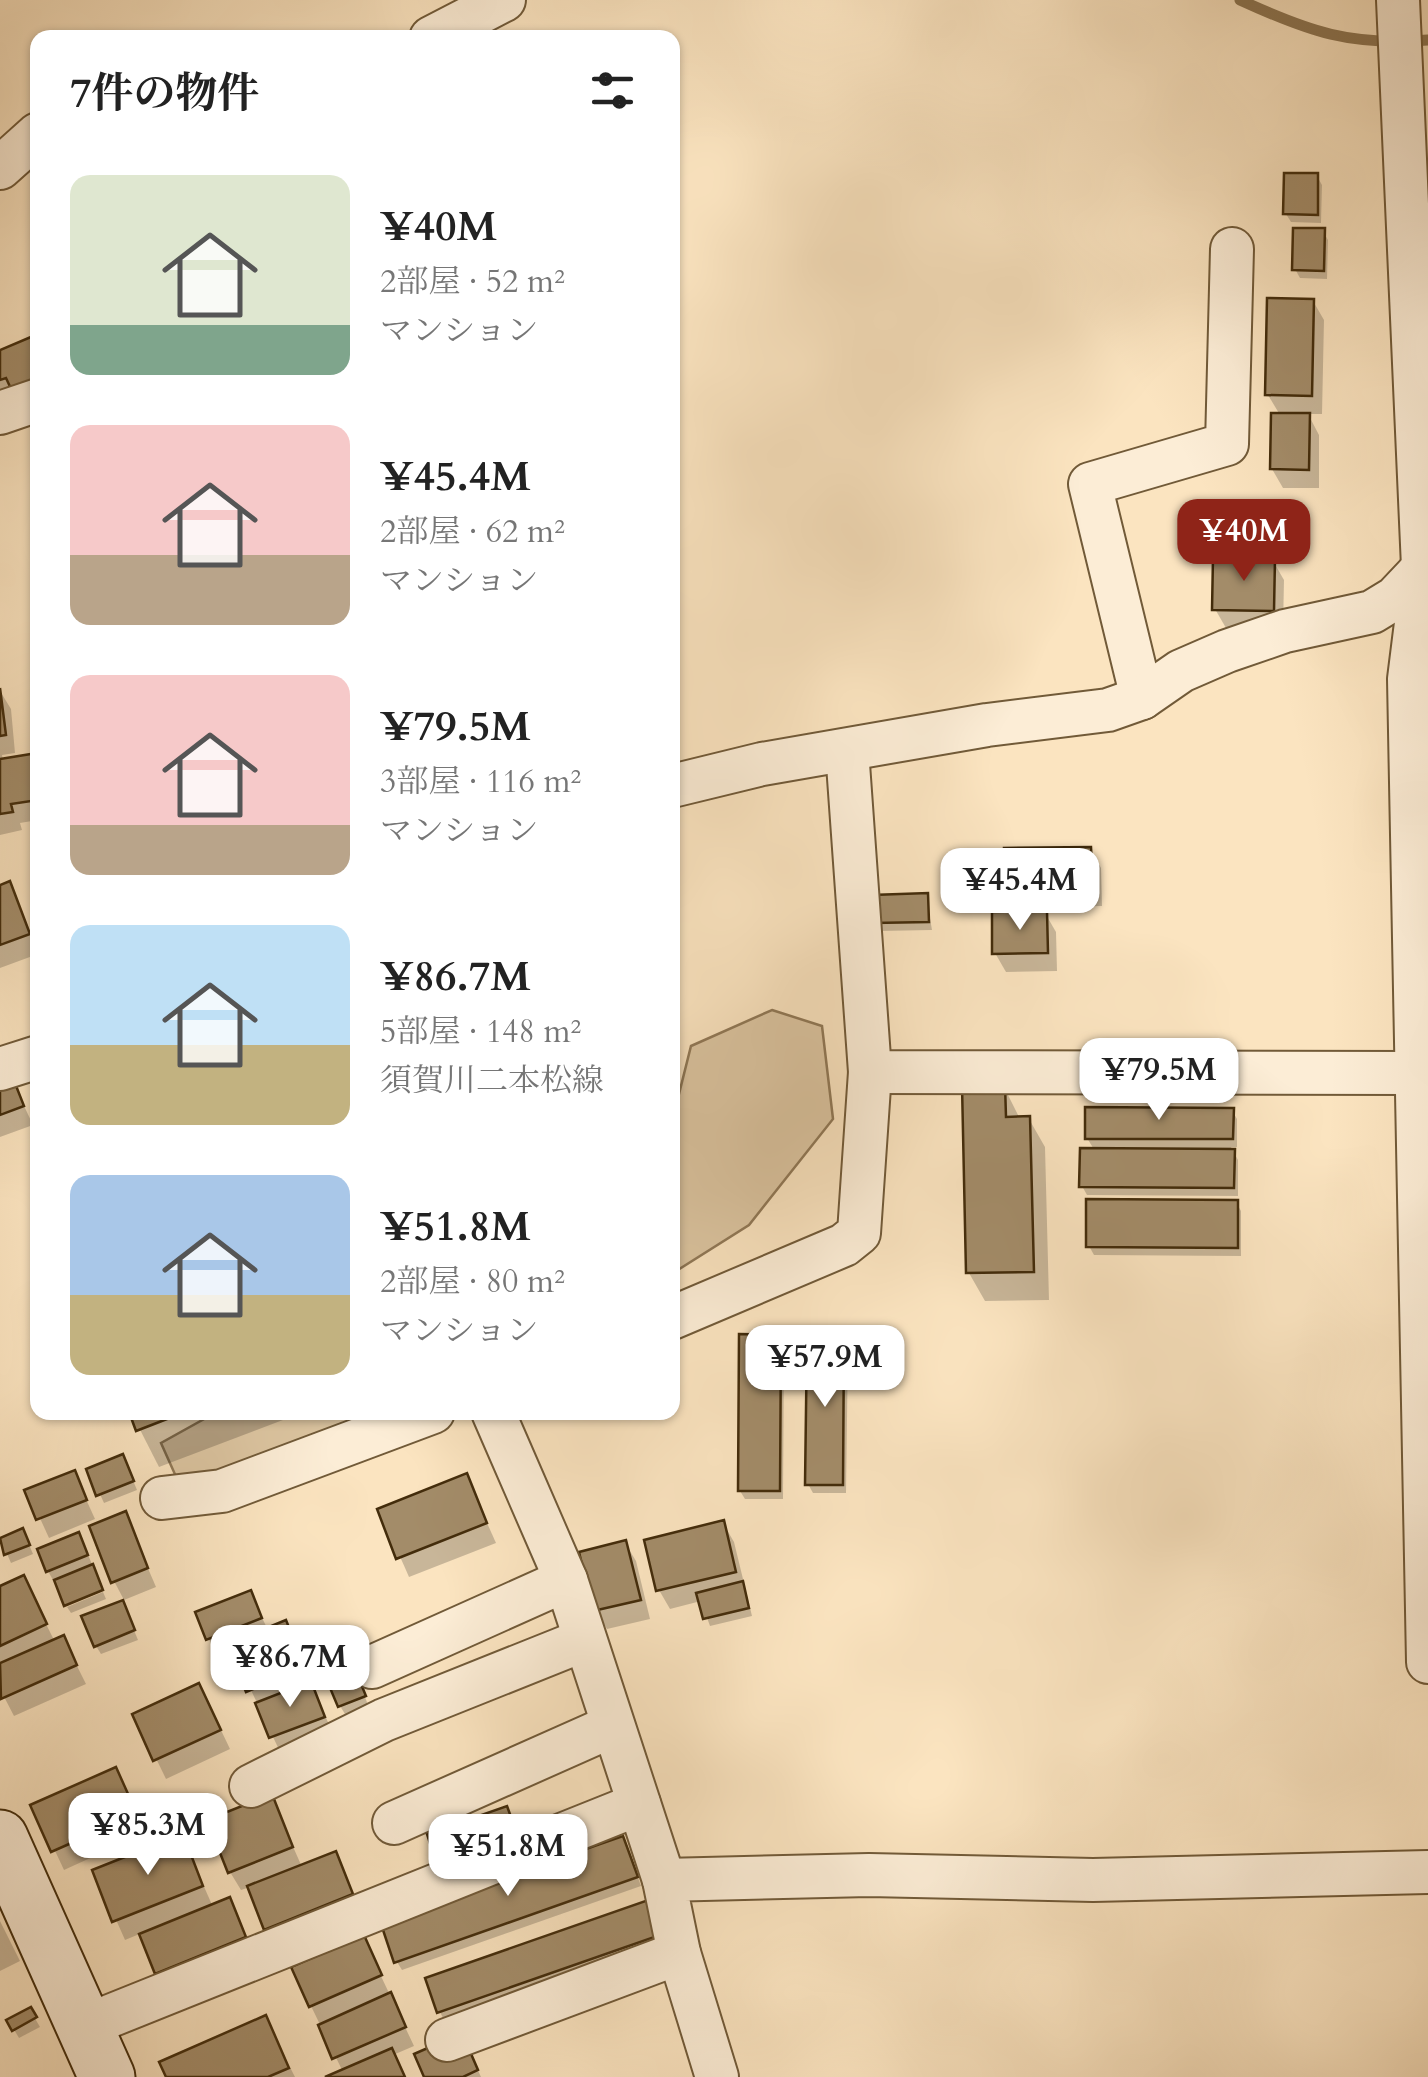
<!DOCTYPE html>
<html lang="ja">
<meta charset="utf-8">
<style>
:root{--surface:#fff;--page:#f6f6f6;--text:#222;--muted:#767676;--accent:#8f2418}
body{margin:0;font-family:Cardo,"Noto Serif JP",serif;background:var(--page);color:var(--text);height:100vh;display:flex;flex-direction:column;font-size:38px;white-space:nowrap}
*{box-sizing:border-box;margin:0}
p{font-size:32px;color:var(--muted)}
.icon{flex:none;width:55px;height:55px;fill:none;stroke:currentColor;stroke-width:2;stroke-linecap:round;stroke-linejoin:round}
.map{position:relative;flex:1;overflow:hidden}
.panel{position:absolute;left:30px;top:30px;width:650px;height:1390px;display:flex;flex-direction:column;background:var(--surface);border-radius:20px;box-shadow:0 2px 8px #0004}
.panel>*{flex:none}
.price{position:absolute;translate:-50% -85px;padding:0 22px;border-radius:20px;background:#fff;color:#222;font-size:32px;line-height:65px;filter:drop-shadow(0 2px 5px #0008)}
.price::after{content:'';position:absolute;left:50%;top:60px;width:30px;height:22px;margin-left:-15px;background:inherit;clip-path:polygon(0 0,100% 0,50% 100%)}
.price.selected{background:var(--accent);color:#fff}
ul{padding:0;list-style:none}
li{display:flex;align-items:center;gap:30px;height:250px;padding:0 40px}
li span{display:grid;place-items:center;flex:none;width:280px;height:200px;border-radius:20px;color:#555}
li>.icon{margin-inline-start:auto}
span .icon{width:120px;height:120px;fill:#fffc;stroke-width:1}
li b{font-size:42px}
h2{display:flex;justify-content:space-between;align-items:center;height:120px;padding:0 40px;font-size:42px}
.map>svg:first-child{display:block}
.green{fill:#dcc5a1;stroke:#907856;stroke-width:2.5}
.shadow{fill:#0003}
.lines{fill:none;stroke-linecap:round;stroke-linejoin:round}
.stream{stroke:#8c7552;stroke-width:11}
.building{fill:#a38c69;stroke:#432c0b;stroke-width:2.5}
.minor-casing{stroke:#715a38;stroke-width:46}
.secondary-casing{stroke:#432c0b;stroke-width:59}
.minor{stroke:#fcedd6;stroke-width:42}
.secondary{stroke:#fcedd6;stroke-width:55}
</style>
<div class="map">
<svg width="1428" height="2077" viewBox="0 0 1428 2077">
<rect width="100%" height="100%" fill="#fbe4c0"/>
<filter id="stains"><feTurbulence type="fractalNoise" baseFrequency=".002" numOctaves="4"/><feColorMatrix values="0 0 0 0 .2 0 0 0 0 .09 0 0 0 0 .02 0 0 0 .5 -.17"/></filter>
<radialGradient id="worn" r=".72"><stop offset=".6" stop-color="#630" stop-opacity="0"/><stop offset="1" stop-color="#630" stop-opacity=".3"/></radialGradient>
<g class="green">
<path d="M772,1010L822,1026L833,1119L749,1225L673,1273V1118L691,1046Z"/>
<path d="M215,1413H388L182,1490L161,1443Z"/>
</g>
<g class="shadow">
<path d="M1317,176L1322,185L1321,223L1291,222L1286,214Z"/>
<path d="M1323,231L1328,240L1327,279L1300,278L1295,269Z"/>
<path d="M1313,301L1324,320L1322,414H1308L1319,435V488H1283L1272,469L1280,415L1268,395Z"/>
<path d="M0,352L38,405L0,403Z"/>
<path d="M1273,561L1284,580L1283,629L1226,628L1215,609Z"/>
<path d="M0,691L11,709L15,753L2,755L3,761L29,756L38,771V820L20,823L22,830L0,835Z"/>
<path d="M1090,849L1101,868L1102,906L1018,908L1007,889Z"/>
<path d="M9,884L38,954L0,968V888Z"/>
<path d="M926,896L932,930L880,931L875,923Z"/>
<path d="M1045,913L1056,932L1057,971L1006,972L995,953Z"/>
<path d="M10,1076L33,1125L0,1137V1080Z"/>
<path d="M1004,1087L1020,1119H1029L1045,1147L1049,1300L985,1301L969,1273Z"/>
<path d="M1232,1110L1237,1119V1147H1231L1238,1160V1196L1087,1195L1082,1186L1095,1151L1087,1138Z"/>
<path d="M1236,1202L1241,1211V1256L1094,1255L1089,1246Z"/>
<path d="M779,1337L784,1346L783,1499H745L740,1491Z"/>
<path d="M843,1337L848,1346L846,1493H813L808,1484Z"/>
<path d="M131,1412H295L296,1415L159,1467Z"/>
<path d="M127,1466L137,1490L104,1503L89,1470Z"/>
<path d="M74,1473L95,1519L49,1538L28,1492Z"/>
<path d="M466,1476L496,1543L409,1577L380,1511Z"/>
<path d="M125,1515L156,1587L124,1600L114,1581Z"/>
<path d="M723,1523L734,1542L752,1616L710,1626L701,1601L670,1609L659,1590Z"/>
<path d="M1,1540H27L33,1554L11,1563Z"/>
<path d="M83,1543L97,1576L65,1602L48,1571Z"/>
<path d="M625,1543L636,1561L650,1619L607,1629L596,1611Z"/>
<path d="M23,1578L55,1642L63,1638L86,1684L14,1716L0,1689V1589Z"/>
<path d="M103,1592L106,1599L71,1613L67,1607Z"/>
<path d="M250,1593L268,1630L285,1624L334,1736L282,1756L233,1652L219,1657L208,1638Z"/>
<path d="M126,1611L138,1640L101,1654L96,1646Z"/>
<path d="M360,1684L368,1705L345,1714L340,1706Z"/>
<path d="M209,1705L230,1749L166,1779L135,1715Z"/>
<path d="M125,1789L145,1833L64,1870L34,1806Z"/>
<path d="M271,1797L302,1867L335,1854L362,1913L277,1947L250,1887L241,1890L230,1872Z"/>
<path d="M511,1817L518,1837L441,1864L436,1855Z"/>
<path d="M182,1837L213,1907L229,1900L255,1956L168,1991L142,1933L125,1940L95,1872Z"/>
<path d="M627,1848L641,1886L402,1970L397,1962Z"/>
<path d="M653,1901L669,1942L444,2020L440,2012Z"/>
<path d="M0,1921L20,1961L0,1971Z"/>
<path d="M363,1938L414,2046L393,2055L406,2077H332L343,2072L311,2006Z"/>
<path d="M30,2010L40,2027L19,2038L9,2021Z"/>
<path d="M265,2018L295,2077H168Z"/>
<path d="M471,2055L481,2077H427Z"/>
</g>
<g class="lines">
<path class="stream" d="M1240,0C1310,32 1350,46 1428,40"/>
</g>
<g class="building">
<path d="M1284,173H1318V215L1283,214Z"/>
<path d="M1293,228H1325L1324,271L1292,270Z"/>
<path d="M1267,298L1314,299L1312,396L1265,395Z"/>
<path d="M38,334V382L13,393L6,378L0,380V350Z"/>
<path d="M1271,413H1310L1309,470L1270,469Z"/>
<path d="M1213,557L1275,558L1274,611L1212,610Z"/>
<path d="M0,688L6,735L0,736Z"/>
<path d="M31,754L38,800L11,804L13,812L0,814V759Z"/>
<path d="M1091,847L1093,888L1005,890L1004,848Z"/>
<path d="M10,881L30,934L0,945V885Z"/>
<path d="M928,893L929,922L873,923L872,895Z"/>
<path d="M1047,911L1048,953L992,954V912Z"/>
<path d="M11,1073L24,1106L0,1115V1077Z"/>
<path d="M1005,1084L1006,1117L1030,1116L1034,1272L966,1273L962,1085Z"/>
<path d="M1085,1107L1234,1108L1233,1139H1085Z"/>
<path d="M1080,1148L1235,1149L1234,1188L1079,1187Z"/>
<path d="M1086,1199L1238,1200V1248L1086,1247Z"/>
<path d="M739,1334L781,1335L780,1491H738Z"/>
<path d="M807,1335H844L843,1485H805Z"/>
<path d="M129,1412H185L136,1431Z"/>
<path d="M123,1454L134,1481L96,1496L86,1469Z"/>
<path d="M75,1470L87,1500L36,1520L24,1490Z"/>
<path d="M467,1473L487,1523L396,1559L377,1509Z"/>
<path d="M126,1511L148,1568L111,1583L89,1526Z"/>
<path d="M724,1520L736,1572L656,1591L644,1540Z"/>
<path d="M23,1528L30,1545L4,1555L0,1538Z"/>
<path d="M79,1532L88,1555L46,1572L37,1549Z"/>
<path d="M626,1540L641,1600L593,1611L579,1552Z"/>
<path d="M93,1564L103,1590L64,1606L54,1580Z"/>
<path d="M24,1575L47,1624L0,1646V1586Z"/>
<path d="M743,1581L749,1608L703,1619L696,1593Z"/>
<path d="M251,1590L262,1618L206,1640L195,1612Z"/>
<path d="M123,1600L135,1630L94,1647L81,1616Z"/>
<path d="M286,1620L305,1668L246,1692L227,1644Z"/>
<path d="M64,1635L77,1665L1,1699L0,1663Z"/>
<path d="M356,1672L366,1696L338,1707L328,1683Z"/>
<path d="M311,1681L325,1717L269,1738L255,1703Z"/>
<path d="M199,1683L221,1730L153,1761L132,1714Z"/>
<path d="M116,1767L137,1814L51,1852L30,1805Z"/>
<path d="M272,1794L293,1847L228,1873L207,1820Z"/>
<path d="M507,1806L515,1828L434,1856L427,1834Z"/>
<path d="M183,1834L203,1886L112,1922L92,1870Z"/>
<path d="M623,1836L638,1877L394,1963L380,1921Z"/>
<path d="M336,1851L353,1894L264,1930L247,1886Z"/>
<path d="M230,1897L246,1937L155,1974L139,1934Z"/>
<path d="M654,1898L666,1933L437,2013L425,1978Z"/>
<path d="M364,1935L382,1975L309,2007L291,1967Z"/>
<path d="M391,1992L406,2027L332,2059L318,2025Z"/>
<path d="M31,2007L37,2017L12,2031L6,2020Z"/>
<path d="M266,2015L289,2068L268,2077H166L159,2062Z"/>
<path d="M462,2033L478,2070L463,2077H424L414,2054Z"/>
<path d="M392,2048L405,2077H325Z"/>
</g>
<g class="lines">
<defs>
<g id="minor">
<path d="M1398,0L1423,567L1409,679L1428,1662"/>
<path d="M431,38L504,0"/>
<path d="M0,168L38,134"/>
<path d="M0,413L38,400"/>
<path d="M1142,698L1090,484L1227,444L1232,249"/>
<path d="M847,750L870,1072L1417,1073"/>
<path d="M672,786L762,764L987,725L1108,710L1142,698L1181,671L1227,651L1285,631L1372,612L1395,598L1428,563"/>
<path d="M0,1069L38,1057"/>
<path d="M672,1318L844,1245L859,1233L870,1072"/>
<path d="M493,1412L566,1580L664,1880"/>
<path d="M162,1498L222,1491L433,1412"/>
<path d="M372,1667L566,1580"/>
<path d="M251,1786L384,1720L584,1640"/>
<path d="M394,1823L612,1726"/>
<path d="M85,2026L639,1804"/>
<path d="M447,2040L679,1953"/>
<path d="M717,2077L679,1953L664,1880L869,1875L1093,1880L1428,1872"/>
</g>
<path id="secondary" d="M0,1838L107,2077"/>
</defs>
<use href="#minor" class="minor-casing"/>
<use href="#secondary" class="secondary-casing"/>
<use href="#minor" class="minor"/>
<use href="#secondary" class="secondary"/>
</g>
<rect width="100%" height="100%" filter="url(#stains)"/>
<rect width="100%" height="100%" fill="url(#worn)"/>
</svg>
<b class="price selected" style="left:1244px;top:584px">¥40M</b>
<b class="price" style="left:1020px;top:933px">¥45.4M</b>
<b class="price" style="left:1159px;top:1123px">¥79.5M</b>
<b class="price" style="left:825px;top:1410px">¥57.9M</b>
<b class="price" style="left:290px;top:1710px">¥86.7M</b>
<b class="price" style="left:148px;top:1878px">¥85.3M</b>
<b class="price" style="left:508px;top:1899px">¥51.8M</b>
<section class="panel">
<h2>7件の物件<svg class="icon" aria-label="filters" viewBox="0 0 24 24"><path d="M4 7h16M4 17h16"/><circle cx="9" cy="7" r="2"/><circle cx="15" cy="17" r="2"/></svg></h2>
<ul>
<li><span style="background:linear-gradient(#dfe7d0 75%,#7fa58c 0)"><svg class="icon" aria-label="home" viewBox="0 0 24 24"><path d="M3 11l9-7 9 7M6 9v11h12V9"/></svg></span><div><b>¥40M</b><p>2部屋 · 52 m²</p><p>マンション</p></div></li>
<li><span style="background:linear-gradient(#f6c9c9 65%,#b9a48a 0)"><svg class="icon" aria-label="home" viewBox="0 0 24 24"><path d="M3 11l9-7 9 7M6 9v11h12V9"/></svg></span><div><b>¥45.4M</b><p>2部屋 · 62 m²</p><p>マンション</p></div></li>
<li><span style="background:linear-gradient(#f6c9c9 75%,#b9a48a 0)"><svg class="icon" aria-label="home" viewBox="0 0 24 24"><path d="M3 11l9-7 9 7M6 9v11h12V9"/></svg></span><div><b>¥79.5M</b><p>3部屋 · 116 m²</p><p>マンション</p></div></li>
<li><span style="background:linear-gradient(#bfe0f5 60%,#c2b280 0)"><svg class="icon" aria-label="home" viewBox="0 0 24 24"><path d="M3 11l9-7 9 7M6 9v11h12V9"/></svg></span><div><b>¥86.7M</b><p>5部屋 · 148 m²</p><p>須賀川二本松線</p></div></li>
<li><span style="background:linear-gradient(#a9c7e8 60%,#c2b280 0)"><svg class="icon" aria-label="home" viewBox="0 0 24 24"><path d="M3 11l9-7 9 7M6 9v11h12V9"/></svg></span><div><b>¥51.8M</b><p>2部屋 · 80 m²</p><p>マンション</p></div></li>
</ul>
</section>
</div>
